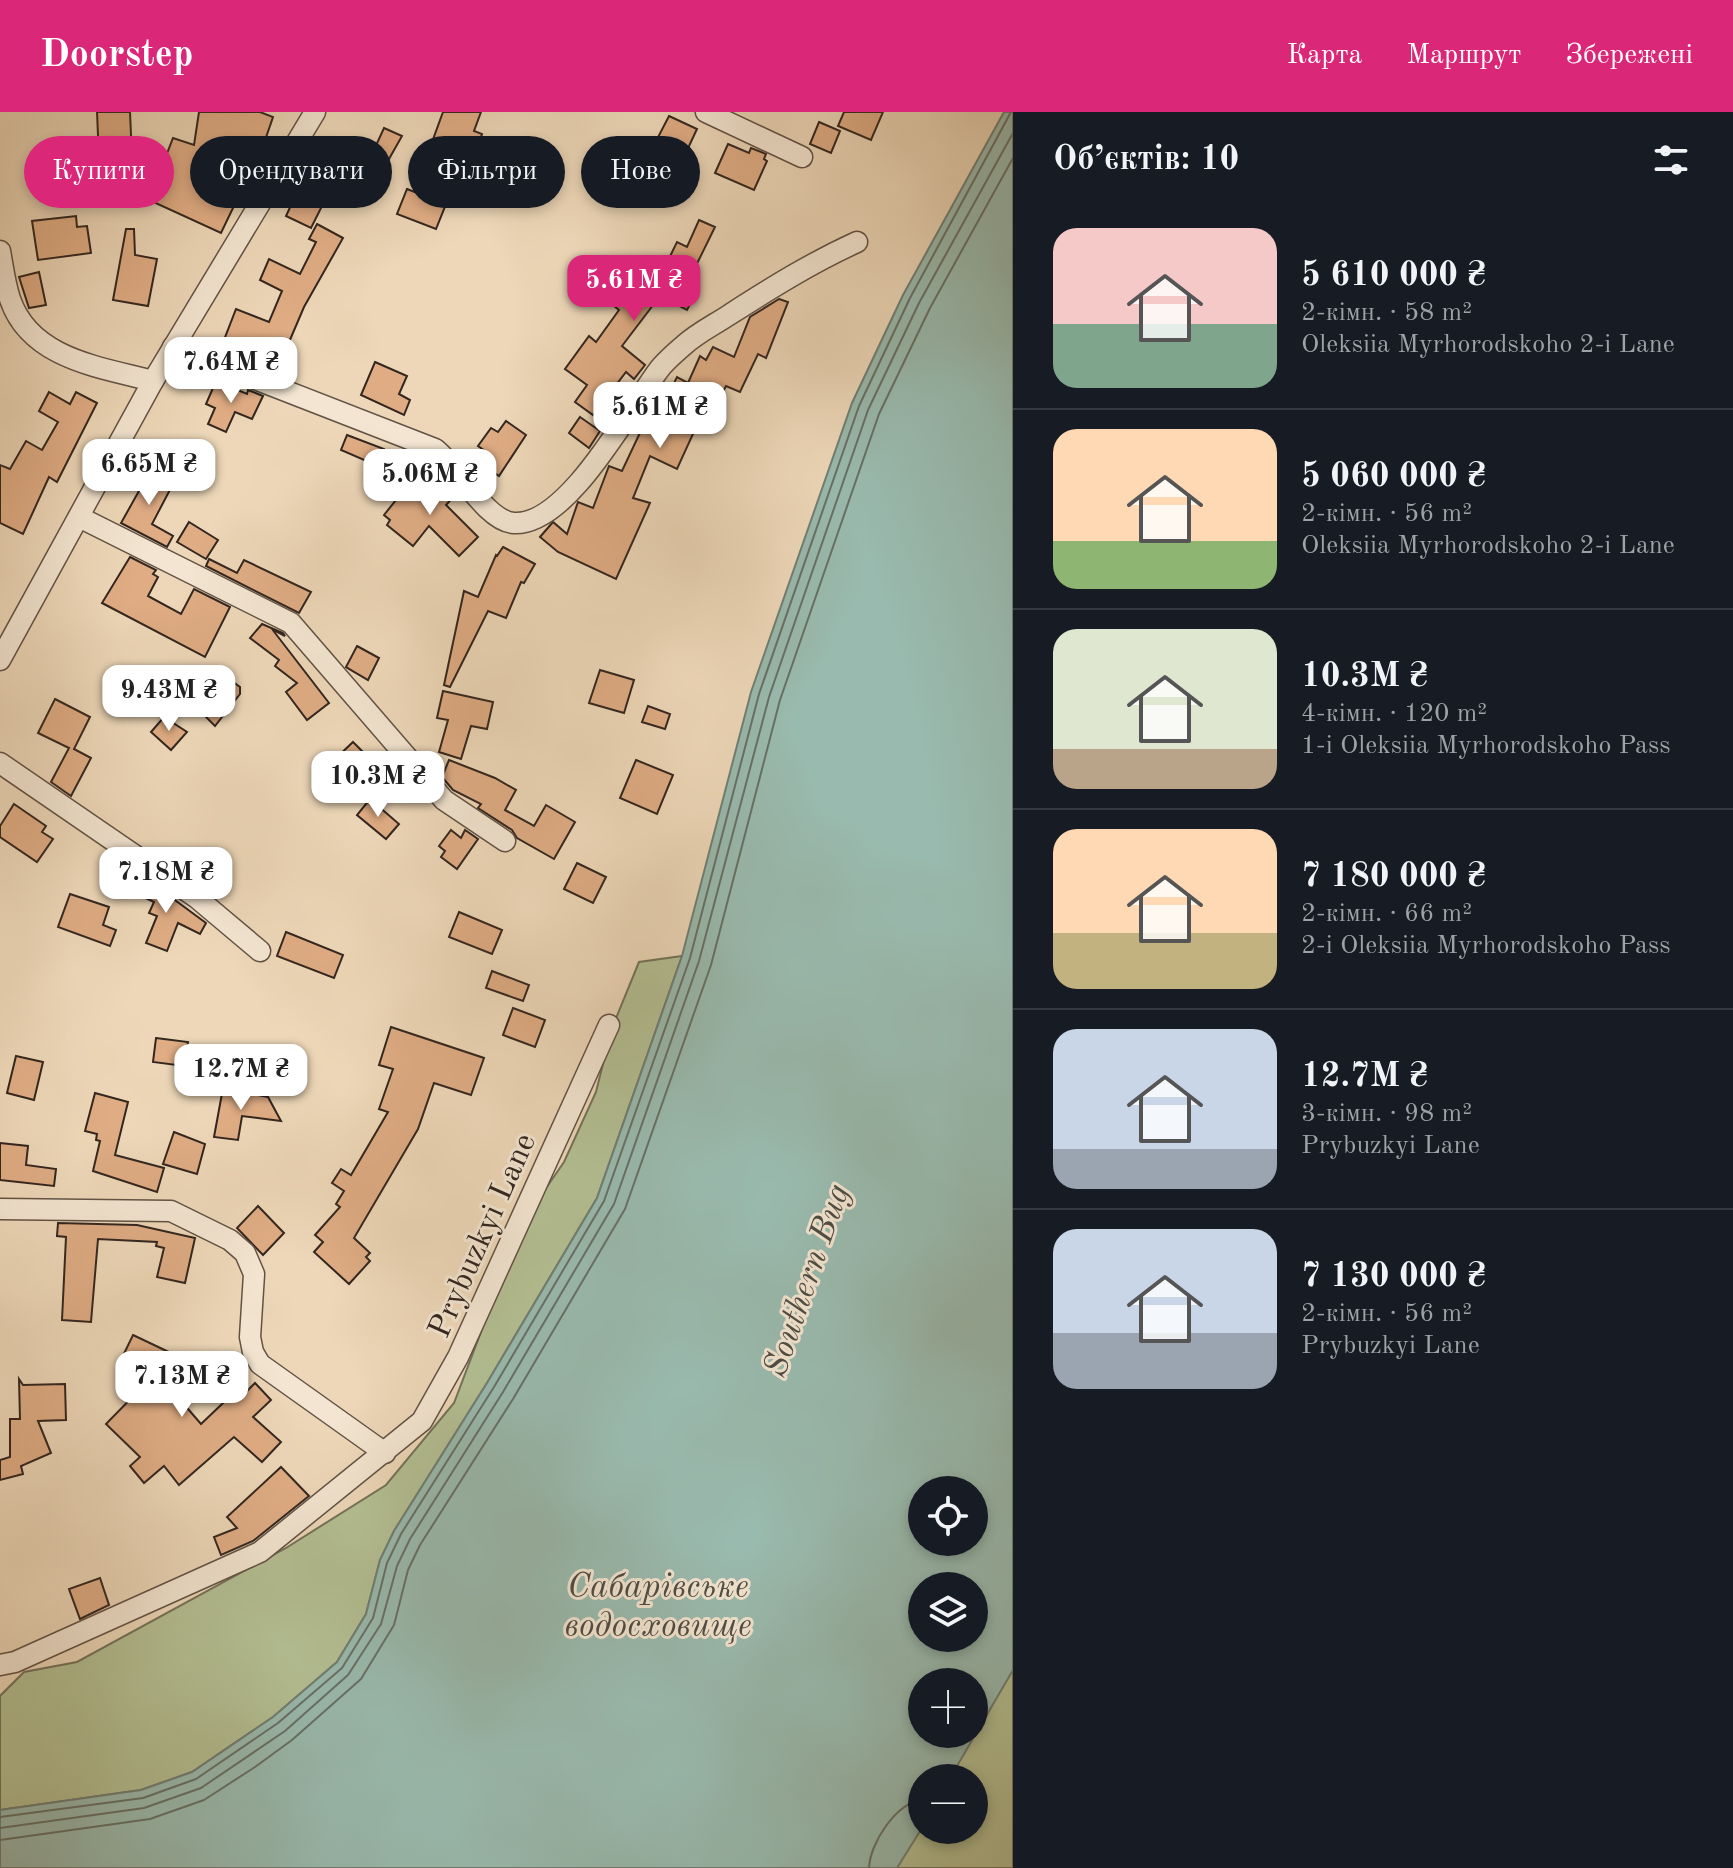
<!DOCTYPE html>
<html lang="uk">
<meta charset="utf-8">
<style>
:root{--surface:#171b24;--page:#242831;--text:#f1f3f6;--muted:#9ea1a6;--line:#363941;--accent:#db2777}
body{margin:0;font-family:"Old Standard TT",serif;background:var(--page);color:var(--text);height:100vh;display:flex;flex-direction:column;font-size:30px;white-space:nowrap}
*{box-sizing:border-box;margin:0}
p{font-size:26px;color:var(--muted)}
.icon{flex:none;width:44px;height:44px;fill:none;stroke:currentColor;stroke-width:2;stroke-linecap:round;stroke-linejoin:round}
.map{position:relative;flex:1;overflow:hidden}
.drawer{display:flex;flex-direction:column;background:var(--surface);width:720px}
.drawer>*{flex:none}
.hud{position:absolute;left:24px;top:24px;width:760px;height:72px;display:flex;gap:16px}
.buttons{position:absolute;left:908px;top:1364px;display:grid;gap:16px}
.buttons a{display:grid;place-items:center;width:80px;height:80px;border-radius:50%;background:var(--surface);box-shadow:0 4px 12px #0003;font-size:40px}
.price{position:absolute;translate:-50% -68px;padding:0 18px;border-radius:16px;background:#fff;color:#222;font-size:26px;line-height:52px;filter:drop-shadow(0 2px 4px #0008)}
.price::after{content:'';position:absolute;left:50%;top:48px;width:24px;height:18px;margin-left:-12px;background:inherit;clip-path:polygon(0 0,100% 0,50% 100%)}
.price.on{background:var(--accent);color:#fff}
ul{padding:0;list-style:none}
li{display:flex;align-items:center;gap:24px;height:200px;padding:0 40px}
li+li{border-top:2px solid var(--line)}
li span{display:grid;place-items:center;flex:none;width:224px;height:160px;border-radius:24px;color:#555}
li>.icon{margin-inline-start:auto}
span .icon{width:96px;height:96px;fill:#fffc;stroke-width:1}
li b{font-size:34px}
h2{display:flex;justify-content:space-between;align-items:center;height:96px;padding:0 40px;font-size:34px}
.pill{padding:0 28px;border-radius:36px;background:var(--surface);box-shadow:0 4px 12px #0003;font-size:28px;line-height:72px}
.pill.on{background:var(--accent);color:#fff}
header{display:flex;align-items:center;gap:48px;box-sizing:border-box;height:112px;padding:0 40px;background:var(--accent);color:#fff}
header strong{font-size:38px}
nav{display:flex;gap:44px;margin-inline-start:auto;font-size:28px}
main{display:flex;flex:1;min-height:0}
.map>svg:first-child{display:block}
.green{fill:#b3bf93;stroke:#737259;stroke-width:2;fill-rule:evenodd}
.water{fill:#99baae;stroke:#707f75;stroke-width:2;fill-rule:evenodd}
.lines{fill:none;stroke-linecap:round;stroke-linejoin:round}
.shore{stroke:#667066;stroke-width:2}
.building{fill:#dfac84;stroke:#33261f;stroke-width:2}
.street-casing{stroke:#625245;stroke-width:23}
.street{stroke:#f3e5d1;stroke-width:20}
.labels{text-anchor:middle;stroke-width:6;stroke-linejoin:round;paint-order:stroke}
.street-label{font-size:32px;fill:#33261f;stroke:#f3e5d1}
.water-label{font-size:34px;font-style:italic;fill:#4c4b43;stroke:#f3e5d1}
</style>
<header>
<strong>Doorstep</strong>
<nav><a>Карта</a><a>Маршрут</a><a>Збережені</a></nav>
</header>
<main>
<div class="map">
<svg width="1013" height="1756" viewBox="0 0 1013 1756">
<rect width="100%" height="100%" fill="#edd7b8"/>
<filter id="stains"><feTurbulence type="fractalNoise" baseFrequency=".0025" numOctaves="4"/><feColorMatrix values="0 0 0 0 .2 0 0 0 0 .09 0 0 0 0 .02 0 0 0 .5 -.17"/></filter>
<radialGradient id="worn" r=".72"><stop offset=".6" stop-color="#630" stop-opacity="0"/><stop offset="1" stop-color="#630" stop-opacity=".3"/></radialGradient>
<g class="green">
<path d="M682,844L597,1086L487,1271L394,1419L380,1448L366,1502L337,1550L273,1605L192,1660L141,1678L0,1698V1584L24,1560L77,1550L286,1436L386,1373L454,1291L500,1170L542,1082L564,1050L596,980L612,916L639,850Z"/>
<path d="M1013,1346V1756H872L924,1622H974V1526ZM922,1666H974V1718H922Z"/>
</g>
<path class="water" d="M1004,0H1013V1558L950,1666H922V1716L897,1756H0V1698L141,1678L192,1660L273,1605L337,1550L366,1502L380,1448L394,1419L487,1271L597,1086L682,844L751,580L852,291L903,183ZM922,1378H974V1430H922ZM922,1474H974V1526H922ZM922,1570H974V1622H922Z"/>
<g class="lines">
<g class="shore">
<path d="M0,1705L143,1686L196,1667L278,1611L342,1556L373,1506L387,1451L401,1422L494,1275L604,1089L690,846L759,582L859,294L910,186L1011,0"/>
<path d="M0,1716L144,1696L201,1676L285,1619L348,1563L381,1512L397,1454L410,1427L503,1280L614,1092L699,849L769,585L868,298L919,191L1013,21"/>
<path d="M0,1728L150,1707L204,1688L255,1655L292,1628L361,1567L394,1513L408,1458L420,1433L513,1287L625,1097L711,853L780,588L879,302L930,196L1013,46"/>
<path d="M869,1756C870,1731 896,1691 922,1688"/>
</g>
</g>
<g class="building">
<path d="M97,0H130L132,46L99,47Z"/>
<path d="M199,0H260L273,5L262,37L251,33L237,64L246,69L221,121L149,88L173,26L194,33Z"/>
<path d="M443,0H481L474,19L482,22L473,48L431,33Z"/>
<path d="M844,0H883L871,28L838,14Z"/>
<path d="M669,4L697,17L683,47L654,33Z"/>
<path d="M819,10L840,19L831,41L810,32Z"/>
<path d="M384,16L402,24L363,93L335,77L359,35L373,40Z"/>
<path d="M728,32L749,41L751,36L766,42L764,47L767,49L754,78L715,61Z"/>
<path d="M312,69L330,78L311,116L286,104L293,89L300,92Z"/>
<path d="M407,77L446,92L436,117L397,102Z"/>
<path d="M76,104L77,115L87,114L91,141L38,148L32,109Z"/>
<path d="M699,108L715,115L685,176L696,181L687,198L660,184L622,234L645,253L634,267L626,260L593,303L575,290L587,273L565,257L589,224L596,230L619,198L614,194L635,166L657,171L677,130L687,135Z"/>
<path d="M317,112L343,126L304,195L281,249L224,228L236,197L269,210L282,179L260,168L269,147L300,162L316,130L309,127Z"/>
<path d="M126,117H134L135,143L157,147L148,194L113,188Z"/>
<path d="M39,160L46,193L29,196L19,165Z"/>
<path d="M779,187L788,190L766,246L758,242L740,280L726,274L704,316L697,313L677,357L650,344L633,386L650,391L616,467L558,440L540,425L553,410L567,422L578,390L593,396L609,354L622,359L653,293L661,297L677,265L688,271L700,244L706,248L713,235L734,245L750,205Z"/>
<path d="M375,250L407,264L399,282L410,288L404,303L361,283Z"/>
<path d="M216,269L247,282L248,278L263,284L252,307L235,300L226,320L208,312L215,296L206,292Z"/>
<path d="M49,280L70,292L76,280L97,291L57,370L49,365L23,422L0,411V353L10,357L26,329L42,338L58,310L39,299Z"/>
<path d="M580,305L600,319L589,336L569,321Z"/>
<path d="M506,309L526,323L499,364L478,349L485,339L478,334L491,316L498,320Z"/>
<path d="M347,323L384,337L378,354L341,338Z"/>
<path d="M184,334L211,348L198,373L174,360Z"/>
<path d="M143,356L173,372L152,412L173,424L167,435L121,411L139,379L132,375Z"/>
<path d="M434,366L455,383L446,393L478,425L459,444L429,414L413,434L387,413L390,408L384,403L400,383L405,387L419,370L426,376Z"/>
<path d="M189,410L218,428L206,447L177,430Z"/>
<path d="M503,435L535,452L524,471L521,470L506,506L488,499L450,575L444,573L464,479L478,485L496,443L497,444Z"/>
<path d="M130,445L156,458L153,462L158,465L148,484L181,502L194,477L230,495L205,545L102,491Z"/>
<path d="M209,447L237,461L244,448L311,480L299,501L206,454Z"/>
<path d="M262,512L283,521L285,524L272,517L329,591L307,608L286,580L297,571L275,554L279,548L250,526Z"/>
<path d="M357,534L379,546L368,568L346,555Z"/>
<path d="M600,558L634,568L624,601L589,591Z"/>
<path d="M225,564L240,575V582L215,614L199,598Z"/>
<path d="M443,579L493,590L487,617L471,614L461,647L439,640L448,608L437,606Z"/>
<path d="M55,587L90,605L74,637L91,646L71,684L51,670L69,636L38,621Z"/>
<path d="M648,594L670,602L665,617L642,610Z"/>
<path d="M164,605L187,620L171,638L151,620Z"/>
<path d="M353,630L376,653L357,673L333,649Z"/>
<path d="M449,648L495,666L516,678L505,698L534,714L546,693L575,710L554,747L517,726L512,718L478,696L481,692L453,678L442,665Z"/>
<path d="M636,648L673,663L657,702L620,686Z"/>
<path d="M370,687L399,712L386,727L357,703Z"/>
<path d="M14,692L46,714L42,720L53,727L37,750L0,725V714Z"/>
<path d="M451,718L461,726L465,718L478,727L457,757L441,745L445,739L439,734Z"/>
<path d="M171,744L200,759L195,769L168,751Z"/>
<path d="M577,751L606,765L593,791L564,777Z"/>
<path d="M141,763L206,811L200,822L178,811L167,839L146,831L157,804L149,801L154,790L133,780Z"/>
<path d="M70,782L109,795L103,813L116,818L110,834L58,815Z"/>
<path d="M459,800L502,818L492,842L449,825Z"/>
<path d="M286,820L343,843L334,866L277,844Z"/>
<path d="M492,859L529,873L523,889L486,876Z"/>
<path d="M513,896L545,908L535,935L503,923Z"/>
<path d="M391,915L484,946L471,983L434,971L418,1017L354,1126L370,1141L366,1145L370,1149L349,1172L314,1140L323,1130L315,1123L340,1095L336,1092L344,1079L332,1071L341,1057L351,1063L388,1000L379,997L393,957L379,953Z"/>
<path d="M156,926L188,930L184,954L153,950Z"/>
<path d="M16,944L43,950L34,988L7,981Z"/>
<path d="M223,976L268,985L281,1009L242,1004L238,1028L214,1025Z"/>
<path d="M95,981L128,990L115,1043L164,1056L157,1080L93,1059L100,1029L96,1028L97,1022L85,1019Z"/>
<path d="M174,1020L205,1032L197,1062L163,1052Z"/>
<path d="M0,1031L28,1034L26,1053L56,1057L54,1074L0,1068Z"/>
<path d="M258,1094L284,1121L263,1143L237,1116Z"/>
<path d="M58,1111L137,1113L195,1126L185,1171L157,1165L164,1136L156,1134L157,1130L98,1127L91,1210L62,1208L66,1125L57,1124Z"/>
<path d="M133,1223L173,1242L171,1246L181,1251L169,1275L201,1312L242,1273L247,1279L255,1271L271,1288L253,1305L281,1330L262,1350L234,1325L179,1373L164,1354L144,1371L130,1354L140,1345L106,1312L149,1268L118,1254Z"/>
<path d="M19,1267L23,1273L65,1272L66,1308L38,1309L51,1341L21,1354L23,1362L0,1368V1348L10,1345V1307H20Z"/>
<path d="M281,1355L309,1384L253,1429L221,1443L214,1425L237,1416L227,1405Z"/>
<path d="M100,1466L109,1493L80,1507L69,1477Z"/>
</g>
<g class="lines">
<defs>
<g id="street">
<path d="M706,0L802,45"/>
<path d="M0,139C3,155 5,172 10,187C30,247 100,255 153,269"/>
<path d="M173,235L435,337C459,355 485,409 514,411C569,414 631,293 661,255C668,247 676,240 683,234C697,221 714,213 729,203C771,176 811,151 857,130"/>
<path d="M79,405L291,511L444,688L505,729"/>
<path d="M0,548L153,269L315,0"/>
<path d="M0,651L197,786L260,839"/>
<path d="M0,1097L171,1099L230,1128L245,1141L254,1162L250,1225L253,1240L260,1252L385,1341"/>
<path d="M0,1553L15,1550L260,1440L422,1309L458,1245L609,913"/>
</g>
</defs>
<use href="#street" class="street-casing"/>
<use href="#street" class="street"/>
</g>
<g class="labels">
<g class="street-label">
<text transform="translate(481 1123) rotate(-66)" y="11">Prybuzkyi Lane</text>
</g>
<g class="water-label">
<text transform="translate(805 1168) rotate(-71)" y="12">Southern Bug</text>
<text x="658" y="1485">Сабарівське<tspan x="658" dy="39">водосховище</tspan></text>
</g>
</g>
<rect width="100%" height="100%" filter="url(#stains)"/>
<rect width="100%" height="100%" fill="url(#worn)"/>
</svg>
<div class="buttons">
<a><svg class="icon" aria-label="locate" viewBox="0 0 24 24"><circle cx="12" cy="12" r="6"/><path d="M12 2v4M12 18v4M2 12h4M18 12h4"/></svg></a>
<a><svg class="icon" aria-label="layers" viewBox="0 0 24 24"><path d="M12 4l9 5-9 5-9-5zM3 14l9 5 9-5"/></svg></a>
<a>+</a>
<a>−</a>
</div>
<b class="price on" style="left:634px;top:211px">5.61M ₴</b>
<b class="price" style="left:231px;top:293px">7.64M ₴</b>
<b class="price" style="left:660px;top:338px">5.61M ₴</b>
<b class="price" style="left:149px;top:395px">6.65M ₴</b>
<b class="price" style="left:430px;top:405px">5.06M ₴</b>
<b class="price" style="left:169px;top:621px">9.43M ₴</b>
<b class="price" style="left:378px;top:707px">10.3M ₴</b>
<b class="price" style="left:166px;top:803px">7.18M ₴</b>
<b class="price" style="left:241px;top:1000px">12.7M ₴</b>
<b class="price" style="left:182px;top:1307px">7.13M ₴</b>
<div class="hud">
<a class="pill on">Купити</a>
<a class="pill">Орендувати</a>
<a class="pill">Фільтри</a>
<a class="pill">Нове</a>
</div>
</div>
<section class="drawer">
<h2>Об’єктів: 10<svg class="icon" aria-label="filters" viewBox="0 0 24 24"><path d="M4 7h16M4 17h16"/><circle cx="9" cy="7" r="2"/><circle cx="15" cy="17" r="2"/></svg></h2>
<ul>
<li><span style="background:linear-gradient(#f6c9c9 60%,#7fa58c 0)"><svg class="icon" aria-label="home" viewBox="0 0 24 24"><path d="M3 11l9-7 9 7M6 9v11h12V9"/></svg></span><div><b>5 610 000 ₴</b><p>2-кімн. · 58 m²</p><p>Oleksiia Myrhorodskoho 2-i Lane</p></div></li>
<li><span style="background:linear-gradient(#ffd9b3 70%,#8fb573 0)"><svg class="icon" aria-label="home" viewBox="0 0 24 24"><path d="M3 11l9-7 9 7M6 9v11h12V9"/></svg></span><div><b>5 060 000 ₴</b><p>2-кімн. · 56 m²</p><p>Oleksiia Myrhorodskoho 2-i Lane</p></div></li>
<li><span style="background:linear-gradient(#dfe7d0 75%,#b9a48a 0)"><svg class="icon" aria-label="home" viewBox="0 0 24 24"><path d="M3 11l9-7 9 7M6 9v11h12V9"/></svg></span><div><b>10.3M ₴</b><p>4-кімн. · 120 m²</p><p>1-i Oleksiia Myrhorodskoho Pass</p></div></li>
<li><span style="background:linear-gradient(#ffd9b3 65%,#c2b280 0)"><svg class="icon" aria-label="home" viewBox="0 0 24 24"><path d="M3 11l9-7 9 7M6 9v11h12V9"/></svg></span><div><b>7 180 000 ₴</b><p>2-кімн. · 66 m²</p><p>2-i Oleksiia Myrhorodskoho Pass</p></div></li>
<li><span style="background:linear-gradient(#c9d6e8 75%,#9aa5b1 0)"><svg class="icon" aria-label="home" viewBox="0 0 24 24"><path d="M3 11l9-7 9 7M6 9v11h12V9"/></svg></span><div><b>12.7M ₴</b><p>3-кімн. · 98 m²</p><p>Prybuzkyi Lane</p></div></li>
<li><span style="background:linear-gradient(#c9d6e8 65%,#9aa5b1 0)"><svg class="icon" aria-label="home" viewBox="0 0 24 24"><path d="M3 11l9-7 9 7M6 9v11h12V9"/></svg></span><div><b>7 130 000 ₴</b><p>2-кімн. · 56 m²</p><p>Prybuzkyi Lane</p></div></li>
</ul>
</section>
</main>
